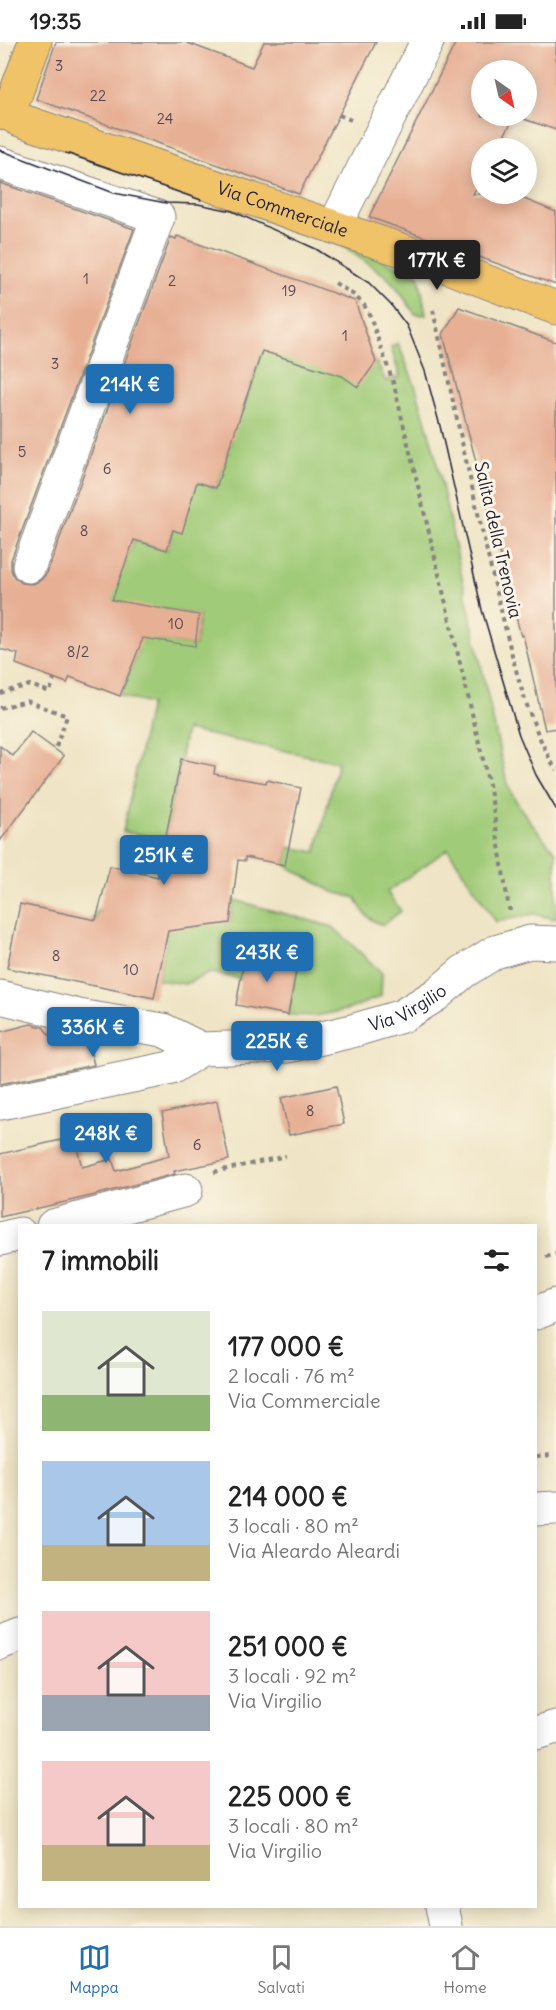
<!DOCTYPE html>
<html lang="it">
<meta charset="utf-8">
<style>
:root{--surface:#fff;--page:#f6f6f6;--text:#222;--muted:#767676;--line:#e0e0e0;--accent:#1f6fb2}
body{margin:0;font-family:Delius,sans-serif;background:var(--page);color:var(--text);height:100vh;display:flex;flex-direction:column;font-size:22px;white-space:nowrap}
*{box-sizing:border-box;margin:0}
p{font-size:20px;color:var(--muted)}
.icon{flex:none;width:33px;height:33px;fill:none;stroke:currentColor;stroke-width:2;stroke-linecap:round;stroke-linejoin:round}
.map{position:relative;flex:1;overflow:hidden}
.drawer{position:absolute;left:18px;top:1182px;width:519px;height:684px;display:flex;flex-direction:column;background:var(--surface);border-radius:0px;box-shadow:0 3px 15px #0003}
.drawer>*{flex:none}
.needle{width:39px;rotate:146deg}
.tools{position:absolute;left:471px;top:18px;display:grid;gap:12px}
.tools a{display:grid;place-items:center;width:66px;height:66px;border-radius:50%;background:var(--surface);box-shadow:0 3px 15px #0003;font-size:30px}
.price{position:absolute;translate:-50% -51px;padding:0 14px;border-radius:6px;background:var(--accent);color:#fff;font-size:20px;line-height:39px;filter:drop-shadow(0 2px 3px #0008)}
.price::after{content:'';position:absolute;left:50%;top:36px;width:18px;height:14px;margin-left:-9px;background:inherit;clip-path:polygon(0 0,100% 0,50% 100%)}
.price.current{background:#222;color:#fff}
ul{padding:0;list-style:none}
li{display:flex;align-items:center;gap:18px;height:150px;padding:0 24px}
li span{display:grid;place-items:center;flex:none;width:168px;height:120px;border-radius:0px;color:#555}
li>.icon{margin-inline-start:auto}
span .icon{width:72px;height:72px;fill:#fffc;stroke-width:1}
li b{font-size:26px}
h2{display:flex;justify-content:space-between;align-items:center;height:72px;padding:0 24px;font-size:26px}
.status{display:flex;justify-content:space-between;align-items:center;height:42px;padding:0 30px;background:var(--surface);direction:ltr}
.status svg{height:16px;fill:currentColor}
.dock{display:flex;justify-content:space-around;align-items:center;height:84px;border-top:2px solid var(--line);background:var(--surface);font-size:16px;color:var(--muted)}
.dock a{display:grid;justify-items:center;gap:3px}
.dock .current{color:var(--accent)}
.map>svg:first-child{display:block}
.green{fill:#a0cb78;stroke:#61765a;stroke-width:1.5;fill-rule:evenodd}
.building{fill:#e7b095;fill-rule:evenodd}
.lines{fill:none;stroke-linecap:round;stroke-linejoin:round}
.minor-casing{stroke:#888380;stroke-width:35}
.major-casing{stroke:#888380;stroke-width:35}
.path{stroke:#888380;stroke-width:4;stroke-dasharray:4.5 4.5;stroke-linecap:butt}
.minor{stroke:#fff;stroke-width:33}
.major{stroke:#f1c369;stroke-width:33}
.tram{stroke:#22223b;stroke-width:1.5}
.labels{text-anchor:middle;stroke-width:6;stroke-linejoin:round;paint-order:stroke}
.number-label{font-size:15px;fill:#534652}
.street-label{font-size:18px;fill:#22223b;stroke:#fcf5e5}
</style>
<div class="status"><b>19:35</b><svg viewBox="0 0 49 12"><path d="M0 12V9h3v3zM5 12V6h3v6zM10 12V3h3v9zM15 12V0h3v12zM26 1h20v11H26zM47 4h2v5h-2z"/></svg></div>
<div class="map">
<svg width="556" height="1884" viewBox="0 0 556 1884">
<rect width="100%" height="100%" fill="#fcf5e5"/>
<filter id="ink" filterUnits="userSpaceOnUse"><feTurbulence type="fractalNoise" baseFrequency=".0167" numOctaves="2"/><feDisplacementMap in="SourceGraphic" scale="12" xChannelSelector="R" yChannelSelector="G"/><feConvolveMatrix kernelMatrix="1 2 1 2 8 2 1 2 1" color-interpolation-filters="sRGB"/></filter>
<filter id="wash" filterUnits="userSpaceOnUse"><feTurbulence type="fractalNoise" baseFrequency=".008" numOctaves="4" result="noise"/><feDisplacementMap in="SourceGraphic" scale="24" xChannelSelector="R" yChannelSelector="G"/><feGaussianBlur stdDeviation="1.35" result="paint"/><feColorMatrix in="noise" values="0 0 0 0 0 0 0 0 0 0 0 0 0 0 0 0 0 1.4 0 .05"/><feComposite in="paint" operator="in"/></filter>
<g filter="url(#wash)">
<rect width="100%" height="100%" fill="#efe4c5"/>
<g class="green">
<path d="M332,197L419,233L426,273L415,272L398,247L386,234Z"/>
<path d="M261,293L376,320L386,339L400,335L391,305L398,301L416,346L435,412L507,742C520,769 536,788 556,810V877L534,872L496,880L448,807L387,850L401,869L383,883C368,878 362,870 356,856L333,850L285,823L289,805L316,810L338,720L186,688L165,797L123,790L150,662L120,654L138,609L131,606L69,548L124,524L134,498L167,508L173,488L170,430L216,446L232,398L179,380L197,354L243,369L261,312ZM162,567L199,573L195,604L157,598Z"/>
<path d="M234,858L333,885L382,931L381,954L350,967L316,974L288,973L298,919L247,908L241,937L210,931L185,942L158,938L167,892L92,877L99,867L230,881Z"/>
</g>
<g id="blocks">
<g class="building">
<path d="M56,0H185L252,25L264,0H376L299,152L36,57Z"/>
<path d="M456,0H556V88L515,74L497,106H482V136L473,152H512L556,170V243L369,175ZM482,28H526V74H482Z"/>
<path d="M0,141L134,187L11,518V528L14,535L22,541L33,542L41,538L47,531L171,195L176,197L177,194L355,259L376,320L358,345L342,334L262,309L216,446L197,440L182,491L173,488L167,508L134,498L112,558L199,573L195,604L143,596L120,654L70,635L67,641L16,622L18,612L0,607Z"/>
<path d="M459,265L556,300V686L545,688L523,593L521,594L443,292Z"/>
<path d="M31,690L64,714L0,799V704L13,714Z"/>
<path d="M181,717L215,724L214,732L266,741L267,738L301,746L285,823L245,815V819L238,818L230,881L168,889L154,956L7,926L20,862L96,878L110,824L158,835Z"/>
<path d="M246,908L298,919L288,973L236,963Z"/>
<path d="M31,982L43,985L49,993L65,990L87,994L94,1023L0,1042V990Z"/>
<path d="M336,1044L344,1082L289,1093L281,1056Z"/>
<path d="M217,1059L229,1118L174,1129L175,1132L91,1154L0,1175V1112L74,1095L82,1125L112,1117L116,1129L169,1114L162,1071Z"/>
</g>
</g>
</g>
<g filter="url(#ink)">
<use href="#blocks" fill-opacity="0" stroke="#888380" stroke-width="1.5"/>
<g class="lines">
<defs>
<g id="minor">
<path d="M0,121L158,175L29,524"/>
<path d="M334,185L427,0"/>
<path id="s1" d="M0,955L79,974L163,988L201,1007L288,1004L352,989L402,974L436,953L463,930L495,910L530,900L556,901"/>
<path d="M0,1061L171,1026L201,1007"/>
<path d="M53,1184L186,1148"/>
<path d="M0,1197L20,1192"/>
<path d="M536,1271L556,1263"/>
<path d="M536,1467L556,1466"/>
<path d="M0,1601L20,1593"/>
<path d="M536,1691L556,1685"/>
<path d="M442,1864L446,1884"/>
</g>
<g id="major">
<path id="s2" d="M0,67L20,78L416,213L556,266"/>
<path d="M8,72L35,0"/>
</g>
</defs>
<use href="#minor" class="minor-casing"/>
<use href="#major" class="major-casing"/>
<g class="path">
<path d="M339,73L351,78"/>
<path d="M335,241L354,253L364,263L370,274L394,343L490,747L509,867H516"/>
<path d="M433,268C453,358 472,449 494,539C510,604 522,669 556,728"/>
<path d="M0,651L30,643L50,650L54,636"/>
<path d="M0,666L27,659L67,674L55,708"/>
<path d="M214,1130L286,1114"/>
<path d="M546,1215L556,1212"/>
<path d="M536,1415L552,1414"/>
</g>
<use href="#minor" class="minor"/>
<use href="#major" class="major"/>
<g class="tram">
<path d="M0,108L114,151L166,161L198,162L232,169L316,207L369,241L391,263L407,284L425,329L440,384L482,568L519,693L536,733L556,767"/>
<path d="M66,111L201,158"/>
</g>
</g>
</g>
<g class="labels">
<g class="number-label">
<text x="59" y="29">3</text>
<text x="98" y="59">22</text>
<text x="165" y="82">24</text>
<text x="86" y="242">1</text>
<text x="172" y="244">2</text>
<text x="289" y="254">19</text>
<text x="345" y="299">1</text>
<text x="55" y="327">3</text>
<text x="22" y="415">5</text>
<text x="107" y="432">6</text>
<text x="84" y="494">8</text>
<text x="176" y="587">10</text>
<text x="78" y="615">8/2</text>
<text x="56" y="919">8</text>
<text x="131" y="933">10</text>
<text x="310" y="1074">8</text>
<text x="197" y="1108">6</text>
</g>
<g class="street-label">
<text dy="6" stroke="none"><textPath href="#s2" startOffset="300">Via Commerciale</textPath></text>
<text transform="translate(498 498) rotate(77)" y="6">Salita della Trenovia</text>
<text dy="6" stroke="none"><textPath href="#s1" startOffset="422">Via Virgilio</textPath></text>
</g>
</g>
</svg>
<div class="tools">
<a><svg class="needle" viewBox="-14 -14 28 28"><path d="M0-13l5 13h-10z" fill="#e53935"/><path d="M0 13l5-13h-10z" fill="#767676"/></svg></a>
<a><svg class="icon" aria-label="layers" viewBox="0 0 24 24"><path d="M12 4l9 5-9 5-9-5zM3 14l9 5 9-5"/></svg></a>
</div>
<b class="price current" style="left:437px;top:249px">177K €</b>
<b class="price" style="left:130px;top:373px">214K €</b>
<b class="price" style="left:164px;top:844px">251K €</b>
<b class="price" style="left:267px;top:941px">243K €</b>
<b class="price" style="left:93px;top:1016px">336K €</b>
<b class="price" style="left:277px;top:1030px">225K €</b>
<b class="price" style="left:106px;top:1122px">248K €</b>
<section class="drawer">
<h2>7 immobili<svg class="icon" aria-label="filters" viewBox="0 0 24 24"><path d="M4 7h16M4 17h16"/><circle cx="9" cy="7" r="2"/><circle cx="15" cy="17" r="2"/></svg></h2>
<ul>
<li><span style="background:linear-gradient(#dfe7d0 70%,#8fb573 0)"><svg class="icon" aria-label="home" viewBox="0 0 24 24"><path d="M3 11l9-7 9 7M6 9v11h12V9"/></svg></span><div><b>177 000 €</b><p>2 locali · 76 m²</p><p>Via Commerciale</p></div></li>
<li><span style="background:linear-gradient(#a9c7e8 70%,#c2b280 0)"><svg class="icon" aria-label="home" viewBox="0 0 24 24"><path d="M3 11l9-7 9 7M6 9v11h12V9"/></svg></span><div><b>214 000 €</b><p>3 locali · 80 m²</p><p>Via Aleardo Aleardi</p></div></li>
<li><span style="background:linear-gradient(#f6c9c9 70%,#9aa5b1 0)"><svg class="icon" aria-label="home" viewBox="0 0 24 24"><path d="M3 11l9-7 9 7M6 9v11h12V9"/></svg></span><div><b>251 000 €</b><p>3 locali · 92 m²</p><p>Via Virgilio</p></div></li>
<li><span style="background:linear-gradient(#f6c9c9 70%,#c2b280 0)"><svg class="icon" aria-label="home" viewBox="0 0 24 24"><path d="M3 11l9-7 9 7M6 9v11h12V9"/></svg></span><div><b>225 000 €</b><p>3 locali · 80 m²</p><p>Via Virgilio</p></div></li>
</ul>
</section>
</div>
<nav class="dock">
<a class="current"><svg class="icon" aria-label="map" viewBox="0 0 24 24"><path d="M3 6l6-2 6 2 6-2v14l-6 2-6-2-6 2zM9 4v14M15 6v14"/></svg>Mappa</a>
<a><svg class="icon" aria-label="saved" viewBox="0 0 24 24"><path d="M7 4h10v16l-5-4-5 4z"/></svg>Salvati</a>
<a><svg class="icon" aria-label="home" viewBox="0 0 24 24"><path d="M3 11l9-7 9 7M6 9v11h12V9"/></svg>Home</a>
</nav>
